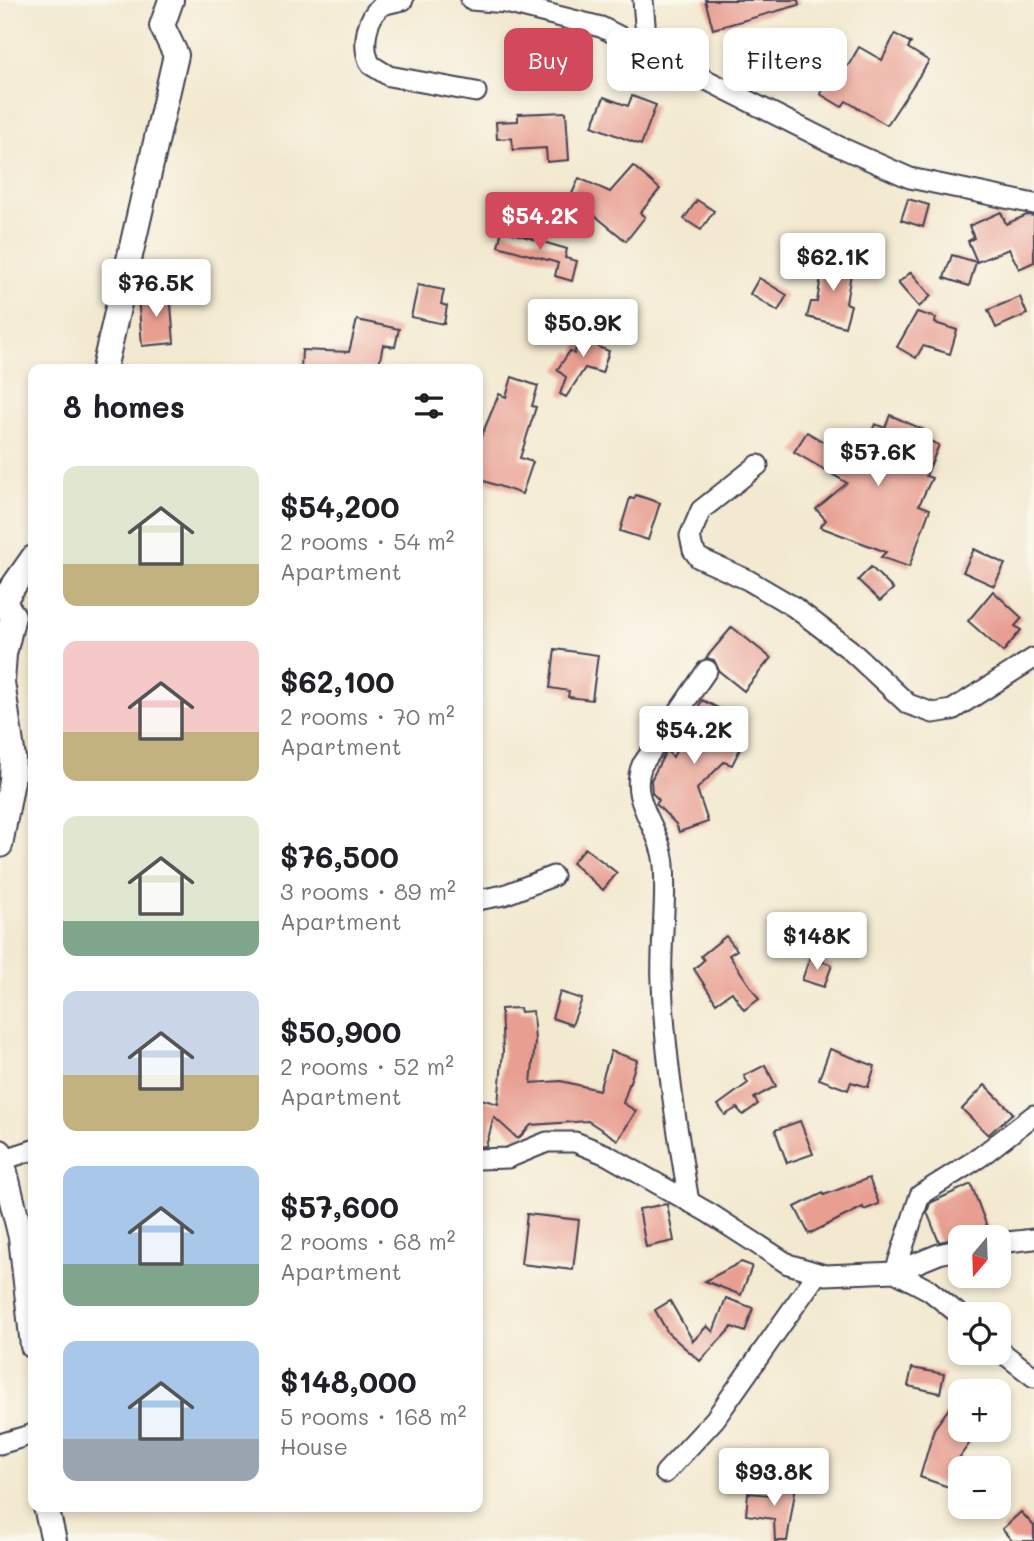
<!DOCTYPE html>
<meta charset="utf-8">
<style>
:root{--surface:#fff;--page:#f6f6f6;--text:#202124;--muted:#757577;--accent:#d1495b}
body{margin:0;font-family:Mali,sans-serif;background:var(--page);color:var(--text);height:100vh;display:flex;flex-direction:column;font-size:26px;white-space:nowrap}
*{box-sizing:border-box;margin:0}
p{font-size:23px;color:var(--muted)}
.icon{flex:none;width:38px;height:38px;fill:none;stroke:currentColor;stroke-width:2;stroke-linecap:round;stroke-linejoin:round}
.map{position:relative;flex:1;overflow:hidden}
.sheet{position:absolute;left:28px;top:364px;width:455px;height:1148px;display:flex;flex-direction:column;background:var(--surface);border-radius:14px;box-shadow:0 4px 10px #0003}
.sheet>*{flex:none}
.guide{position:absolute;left:504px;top:28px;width:424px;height:63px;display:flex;gap:14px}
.needle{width:46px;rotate:199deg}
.fabs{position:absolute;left:948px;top:1225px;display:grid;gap:14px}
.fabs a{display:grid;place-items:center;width:63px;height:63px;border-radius:14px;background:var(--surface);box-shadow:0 4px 10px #0003;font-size:35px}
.price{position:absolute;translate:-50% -60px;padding:0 16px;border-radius:7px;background:#fff;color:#222;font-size:23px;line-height:46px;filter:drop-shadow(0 2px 4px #0008)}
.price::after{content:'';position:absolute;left:50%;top:42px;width:21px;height:16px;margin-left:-10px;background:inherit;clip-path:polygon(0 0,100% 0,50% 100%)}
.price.current{background:var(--accent);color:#fff}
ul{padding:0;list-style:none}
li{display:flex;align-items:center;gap:21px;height:175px;padding:0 35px}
li span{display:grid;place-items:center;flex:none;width:196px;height:140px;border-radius:14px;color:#555}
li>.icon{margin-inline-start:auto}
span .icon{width:84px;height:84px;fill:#fffc;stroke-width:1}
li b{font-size:30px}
h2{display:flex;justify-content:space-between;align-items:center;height:84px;padding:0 35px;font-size:30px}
.tag{padding:0 24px;border-radius:14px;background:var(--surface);box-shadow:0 4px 10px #0003;font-size:24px;line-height:63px}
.tag.current{background:var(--accent);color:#fff}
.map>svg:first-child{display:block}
.building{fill:#e89f92}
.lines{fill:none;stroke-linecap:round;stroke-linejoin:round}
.minor-casing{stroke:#414051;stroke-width:23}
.tertiary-casing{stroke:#414051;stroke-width:28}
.minor{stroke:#fff;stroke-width:19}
.tertiary{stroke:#fff;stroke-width:24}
</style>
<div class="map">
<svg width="1034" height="1541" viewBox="0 0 1034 1541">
<rect width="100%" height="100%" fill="#fbf7ec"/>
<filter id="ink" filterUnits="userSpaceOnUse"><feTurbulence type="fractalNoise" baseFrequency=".0143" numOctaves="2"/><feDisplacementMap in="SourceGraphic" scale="14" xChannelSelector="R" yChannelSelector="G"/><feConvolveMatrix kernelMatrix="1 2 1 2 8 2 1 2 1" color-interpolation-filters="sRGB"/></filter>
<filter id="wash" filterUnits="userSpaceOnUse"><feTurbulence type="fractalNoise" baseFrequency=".00686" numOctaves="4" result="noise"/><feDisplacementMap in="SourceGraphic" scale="28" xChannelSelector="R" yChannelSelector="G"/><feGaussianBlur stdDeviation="1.57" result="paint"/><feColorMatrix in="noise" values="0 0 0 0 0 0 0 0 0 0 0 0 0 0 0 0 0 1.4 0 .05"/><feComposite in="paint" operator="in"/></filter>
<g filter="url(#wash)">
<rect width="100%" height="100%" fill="#f3e9d0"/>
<g id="blocks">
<g class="building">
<path d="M705,0H798L799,5L713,29Z"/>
<path d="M895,34L911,43L908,48L929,61L887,125L846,101L842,107L820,94L839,61L848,66L859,47L882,60Z"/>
<path d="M632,96L656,105L641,145L592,126L604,97L628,106Z"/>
<path d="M566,112L569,160L547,162L546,148L513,150L512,138L497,139L496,122L518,121V114Z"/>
<path d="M633,166L660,189L640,213L645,217L626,241L571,196L579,178L610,192Z"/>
<path d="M908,199L929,205L923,227L901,220Z"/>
<path d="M697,200L714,211L701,230L684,219Z"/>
<path d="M1001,212L1006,224L1027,215L1034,216V262L1019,269L1009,249L977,262L968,241L974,238L969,226Z"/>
<path d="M502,230L567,249L565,258L577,261L572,281L555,276L558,263L498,246Z"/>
<path d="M952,255L976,262L969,286L944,278Z"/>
<path d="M824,257L853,262L846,303L851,305L845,327L807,317L811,302H817Z"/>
<path d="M911,272L931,296L919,307L898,283Z"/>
<path d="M759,278L787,295L778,311L750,294Z"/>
<path d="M418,285L444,290L441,304L447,306L444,324L411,317Z"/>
<path d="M170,292L174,343L142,346L138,295Z"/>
<path d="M1020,297L1027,314L996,328L988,310Z"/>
<path d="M917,312L936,318L935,323L957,330L950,354L923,346L916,358L897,347Z"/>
<path d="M357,320L399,329L395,347L383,345L378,369H301L302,350L349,352Z"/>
<path d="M584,326L599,332L598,347L609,351L602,373L585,368L566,397L560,394L566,377L557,370L570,351L574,354Z"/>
<path d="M512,377L538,386L532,406L536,407L520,458L533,462L522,494L478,479V444L499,394L506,397Z"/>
<path d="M890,415L924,430L921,437L939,445L926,476L932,478L919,505L930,509L909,567L881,557L886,552L820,527L826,520L816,509L847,483L794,452L807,432L858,462L875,424L885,428Z"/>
<path d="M636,495L660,503L648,540L620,531L630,498L634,499Z"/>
<path d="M974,549L1005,564L994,586L963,572Z"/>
<path d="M871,567L893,589L880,601L858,580Z"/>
<path d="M993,591L1022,618L1015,626L1021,630L1003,652L968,621Z"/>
<path d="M732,627L771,658L744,691L719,671L714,660L706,658Z"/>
<path d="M555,649L598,655L592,700L568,697L569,691L550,688Z"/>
<path d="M702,700L736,717L727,735L743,743L732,765L724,762L697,789L708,822L679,832L676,824L656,804L659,800L652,793L651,780L666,751L673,757Z"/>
<path d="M585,848L617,873L603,890L572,863Z"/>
<path d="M726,936L737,950L729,955L759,999L744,1010L732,992L716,1003L694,969L704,960L701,956Z"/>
<path d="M810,957L832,965L824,987L802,980Z"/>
<path d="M560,992L582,999L572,1025L552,1018Z"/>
<path d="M520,1008L521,1012L533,1011L535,1042L531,1083L561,1081L599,1090L611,1051L637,1060L623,1103L636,1111L618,1140L588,1121L531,1125L518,1139L494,1117L486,1146L478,1147V1098L498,1104L503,1051L501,1009Z"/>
<path d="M830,1049L875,1066L868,1087L851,1082L848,1090L819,1079Z"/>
<path d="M765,1065L776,1086L754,1098L758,1104L743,1115L737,1108L725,1115L718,1105L748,1083L744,1076Z"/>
<path d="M985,1085L1013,1113L988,1135L962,1109Z"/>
<path d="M800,1121L813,1154L787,1163L775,1130Z"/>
<path d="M869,1178L879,1204L864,1210L863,1207L809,1234L795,1207L823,1193L824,1195Z"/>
<path d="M971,1184L989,1232L939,1242L927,1212L930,1203Z"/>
<path d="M667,1204L674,1241L646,1247L639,1209Z"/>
<path d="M527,1214L579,1220L573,1270L521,1264Z"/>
<path d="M741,1262L752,1266L741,1295L705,1281Z"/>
<path d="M726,1298L753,1308L745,1332L732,1327L700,1361L668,1333L655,1310L670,1301L693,1341L707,1326L713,1332Z"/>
<path d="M912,1368L944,1374L940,1393L908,1386Z"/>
<path d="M961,1392V1430H979L959,1458L967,1461L964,1468H961L957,1490L920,1477L934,1429Z"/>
<path d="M772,1482L796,1485L787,1541H775L774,1519L746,1515L748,1493L770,1495Z"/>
<path d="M1021,1512L1034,1526V1541H1012L1002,1529Z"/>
</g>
</g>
</g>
<g filter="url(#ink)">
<use href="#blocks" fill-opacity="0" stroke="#414051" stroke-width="2"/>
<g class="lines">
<defs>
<g id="minor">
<path d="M403,0C395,2 382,3 377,10C365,24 362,50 371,65L389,76L476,92"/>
<path d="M471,0L506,3L601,27L840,147L910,178L1034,204"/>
<path d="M643,0L647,48"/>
<path d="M758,465L701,510L690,536L693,550L699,558L748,580L794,607L849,649L908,704L933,713L952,710L1034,658"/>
<path d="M478,900L504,895L553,876"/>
<path d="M478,1159L508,1158L547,1142H575L607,1155L709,1213L788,1264L825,1275L895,1272L929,1290L961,1316"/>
<path d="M2,1160L33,1150"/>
<path d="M689,1202C677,1129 665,1057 662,983C660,944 667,905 664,865C661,826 627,801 642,765L707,670"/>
<path d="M999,1243L1034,1239"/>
<path d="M895,1272L920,1195L980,1157L1034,1115"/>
<path d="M895,1272L939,1254L961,1249"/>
<path d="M999,1350L1034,1377"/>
<path d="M0,1444L33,1434"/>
<path d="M665,1473L715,1419L817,1274"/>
</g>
<g id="tertiary">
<path d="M104,369L176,55L162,26L171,0"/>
<path d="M0,845L12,781L13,758L2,682L4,654L13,616L3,601L33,558"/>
<path d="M0,1152L21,1237L33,1346"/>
<path d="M46,1507L54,1541"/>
</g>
</defs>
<use href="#minor" class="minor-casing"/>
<use href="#tertiary" class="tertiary-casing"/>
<use href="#minor" class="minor"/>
<use href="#tertiary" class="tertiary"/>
</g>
</g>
</svg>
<div class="fabs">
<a><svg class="needle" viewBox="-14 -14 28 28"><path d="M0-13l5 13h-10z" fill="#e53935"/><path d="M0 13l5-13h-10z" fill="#757577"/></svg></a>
<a><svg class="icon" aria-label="locate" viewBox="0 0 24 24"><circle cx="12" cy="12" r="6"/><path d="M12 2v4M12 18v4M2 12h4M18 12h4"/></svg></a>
<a>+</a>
<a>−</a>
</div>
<b class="price current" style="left:540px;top:252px">$54.2K</b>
<b class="price" style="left:833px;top:293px">$62.1K</b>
<b class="price" style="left:156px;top:319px">$76.5K</b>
<b class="price" style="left:583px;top:359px">$50.9K</b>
<b class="price" style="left:878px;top:488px">$57.6K</b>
<b class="price" style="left:694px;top:766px">$54.2K</b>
<b class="price" style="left:817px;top:972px">$148K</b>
<b class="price" style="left:774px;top:1508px">$93.8K</b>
<div class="guide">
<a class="tag current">Buy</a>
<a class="tag">Rent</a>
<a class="tag">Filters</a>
</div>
<section class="sheet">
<h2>8 homes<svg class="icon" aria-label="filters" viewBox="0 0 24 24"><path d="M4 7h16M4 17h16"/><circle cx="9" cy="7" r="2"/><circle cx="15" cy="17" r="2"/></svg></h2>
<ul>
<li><span style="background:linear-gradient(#dfe7d0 70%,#c2b280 0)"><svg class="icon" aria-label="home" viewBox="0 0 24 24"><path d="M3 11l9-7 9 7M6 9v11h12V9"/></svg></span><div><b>$54,200</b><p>2 rooms · 54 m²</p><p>Apartment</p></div></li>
<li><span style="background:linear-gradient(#f6c9c9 65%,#c2b280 0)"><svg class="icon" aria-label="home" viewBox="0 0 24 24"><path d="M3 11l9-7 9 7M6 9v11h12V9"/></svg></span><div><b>$62,100</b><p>2 rooms · 70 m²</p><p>Apartment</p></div></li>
<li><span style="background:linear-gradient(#dfe7d0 75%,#7fa58c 0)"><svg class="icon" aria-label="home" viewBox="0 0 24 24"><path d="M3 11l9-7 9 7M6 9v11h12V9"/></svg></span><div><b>$76,500</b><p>3 rooms · 89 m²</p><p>Apartment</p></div></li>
<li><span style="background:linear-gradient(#c9d6e8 60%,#c2b280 0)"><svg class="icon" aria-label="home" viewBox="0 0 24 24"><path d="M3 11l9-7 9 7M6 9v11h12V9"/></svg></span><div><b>$50,900</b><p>2 rooms · 52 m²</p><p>Apartment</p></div></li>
<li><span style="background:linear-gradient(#a9c7e8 70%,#7fa58c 0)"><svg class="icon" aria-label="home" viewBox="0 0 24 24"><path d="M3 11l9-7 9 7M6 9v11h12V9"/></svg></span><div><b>$57,600</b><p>2 rooms · 68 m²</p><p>Apartment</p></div></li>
<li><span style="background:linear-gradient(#a9c7e8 70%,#9aa5b1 0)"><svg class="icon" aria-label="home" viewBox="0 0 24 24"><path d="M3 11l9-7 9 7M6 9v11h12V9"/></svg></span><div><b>$148,000</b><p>5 rooms · 168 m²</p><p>House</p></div></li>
</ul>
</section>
</div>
